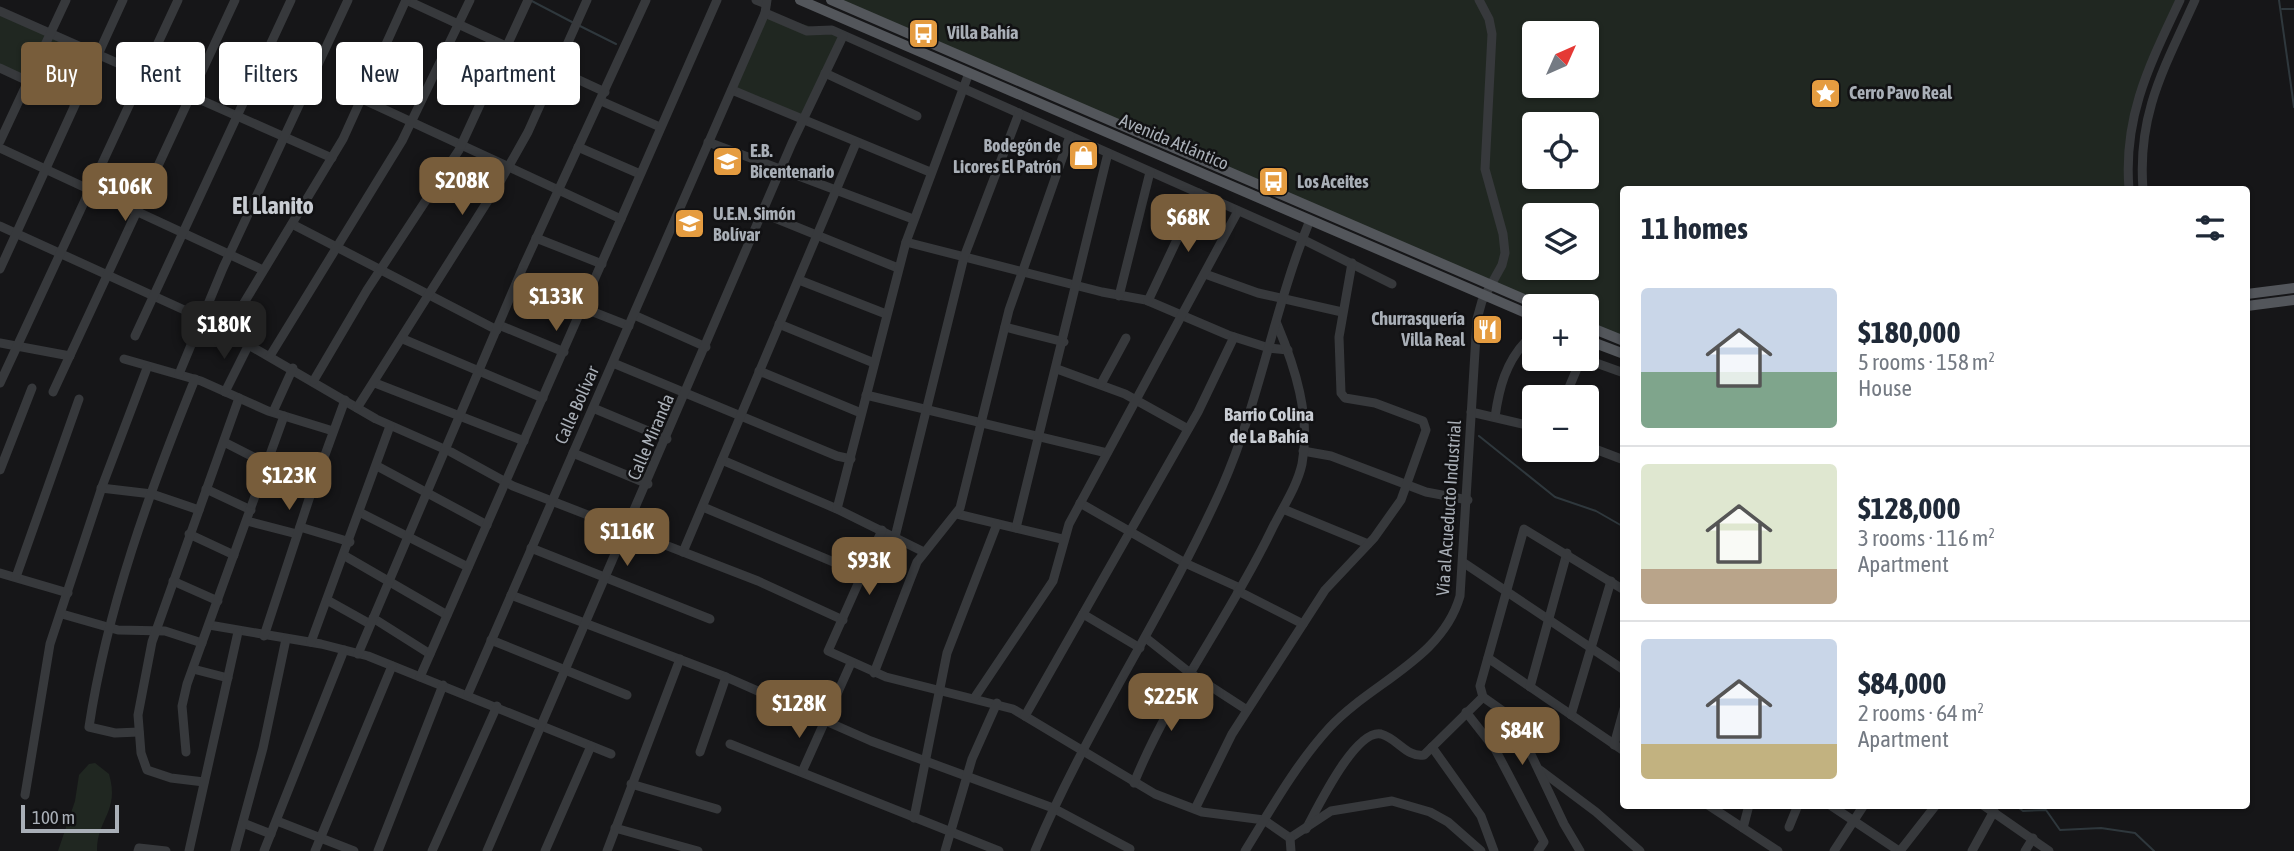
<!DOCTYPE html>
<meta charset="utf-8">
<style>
:root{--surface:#fff;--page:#f6f6f7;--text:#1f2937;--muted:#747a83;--line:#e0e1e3;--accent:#785d3b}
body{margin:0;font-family:"Asap Condensed",sans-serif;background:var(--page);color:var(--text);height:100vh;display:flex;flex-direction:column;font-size:26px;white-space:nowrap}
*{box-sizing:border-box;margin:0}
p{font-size:23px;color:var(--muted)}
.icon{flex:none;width:38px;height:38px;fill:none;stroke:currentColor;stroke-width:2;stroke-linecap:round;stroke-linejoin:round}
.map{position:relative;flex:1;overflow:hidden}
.drawer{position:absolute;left:1620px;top:186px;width:630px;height:623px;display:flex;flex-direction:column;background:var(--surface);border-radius:7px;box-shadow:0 2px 5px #0004}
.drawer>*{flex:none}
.top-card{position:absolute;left:21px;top:42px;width:665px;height:63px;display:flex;gap:14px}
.needle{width:46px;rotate:45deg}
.buttons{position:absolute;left:1522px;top:21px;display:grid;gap:14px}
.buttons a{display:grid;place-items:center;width:77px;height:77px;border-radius:7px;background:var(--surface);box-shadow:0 2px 5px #0004;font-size:35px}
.scale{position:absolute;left:21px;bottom:18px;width:98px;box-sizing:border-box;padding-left:7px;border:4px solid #a9afb7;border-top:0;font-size:19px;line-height:24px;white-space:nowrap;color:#a9afb7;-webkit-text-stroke:5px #111113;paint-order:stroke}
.price{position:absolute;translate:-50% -60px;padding:0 16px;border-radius:14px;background:var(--accent);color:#fff;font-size:23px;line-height:46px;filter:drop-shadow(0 2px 4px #0008)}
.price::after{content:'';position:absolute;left:50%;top:42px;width:21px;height:16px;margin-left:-10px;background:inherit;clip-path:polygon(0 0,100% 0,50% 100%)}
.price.active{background:#222;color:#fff}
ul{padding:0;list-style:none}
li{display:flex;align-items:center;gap:21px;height:175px;padding:0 21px}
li+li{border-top:2px solid var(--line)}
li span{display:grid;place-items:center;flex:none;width:196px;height:140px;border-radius:7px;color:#555}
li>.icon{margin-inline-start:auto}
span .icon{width:84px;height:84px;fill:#fffc;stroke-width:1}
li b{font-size:30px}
h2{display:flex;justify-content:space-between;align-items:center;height:84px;padding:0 21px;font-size:30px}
.tag{padding:0 24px;border-radius:7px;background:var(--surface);box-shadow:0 2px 5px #0004;font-size:24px;line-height:63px}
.tag.active{background:var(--accent);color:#fff}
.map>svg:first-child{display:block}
.green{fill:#202721;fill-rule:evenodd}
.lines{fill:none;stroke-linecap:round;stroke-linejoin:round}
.stream{stroke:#2f383d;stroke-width:2}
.minor{stroke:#37393c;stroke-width:9}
.major{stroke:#53565b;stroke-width:10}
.labels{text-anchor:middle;stroke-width:5;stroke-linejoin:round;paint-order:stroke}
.poi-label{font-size:18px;font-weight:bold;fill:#a9afb7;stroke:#111113;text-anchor:start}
.street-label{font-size:18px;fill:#a9afb7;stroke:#111113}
.neighbourhood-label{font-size:19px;font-weight:bold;fill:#c9cdd3;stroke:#111113}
.district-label{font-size:24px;font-weight:bold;fill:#c9cdd3;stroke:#111113}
</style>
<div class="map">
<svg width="2294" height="851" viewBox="0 0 2294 851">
<rect width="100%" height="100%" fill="#161618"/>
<g class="green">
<path d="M837,0H2180L2137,99L2129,189H1624V341L1587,326V306H1540ZM1535,33H1587V86H1535ZM1535,124H1587V177H1535ZM1535,215H1587V268H1535Z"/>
<path d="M0,11L98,54L75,103L0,68Z"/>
<path d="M765,13L843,36L802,121L732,90Z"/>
<path d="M95,763L109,774C120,812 97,818 97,851H58L75,801L79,775L89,764Z"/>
</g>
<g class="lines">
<g class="stream">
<path d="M530,0L572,22"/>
<path d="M2279,0L2294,107"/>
<path d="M2282,9H2294"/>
<path d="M580,26L616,44"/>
<path d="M1479,436L1555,497L1596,511L1624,527"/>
<path d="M2015,805L2023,811L2046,810L2060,830L2101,828L2135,833L2154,851"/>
</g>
<g class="minor">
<path d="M406,0L605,92"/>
<path d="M756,0L766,4"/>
<path d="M0,11L332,158"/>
<path d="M765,13L807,31L832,30L1302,239L1392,284"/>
<path d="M0,68L75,103"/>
<path d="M825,73L917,116"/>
<path d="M732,90L930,172"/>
<path d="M362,99L621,219"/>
<path d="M601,101L660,127"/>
<path d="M0,141L66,0"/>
<path d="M708,142L913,219"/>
<path d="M578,147L640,174"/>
<path d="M0,148L263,270"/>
<path d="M2129,189C2123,116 2150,64 2180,0"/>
<path d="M2143,189C2137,113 2165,67 2195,0"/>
<path d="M762,213L898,268"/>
<path d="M292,224L497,330"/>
<path d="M0,226L204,319L376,419L451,452L513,486L758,581L843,620"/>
<path d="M536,238L602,264"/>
<path d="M906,242L1102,292L1146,300L1228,335L1269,348L1288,350"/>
<path d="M0,269L123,0"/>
<path d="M1205,274L1258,293L1342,312"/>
<path d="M799,280L886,314"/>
<path d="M517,282L629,326"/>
<path d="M1119,296L1150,172"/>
<path d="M1148,301L1199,193"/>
<path d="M634,315L706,347"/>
<path d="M779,324L874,363"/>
<path d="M499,325L564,352"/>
<path d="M1005,327L1064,342"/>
<path d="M227,331L343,139L406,0"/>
<path d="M135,336L291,0"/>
<path d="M403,339L543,398"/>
<path d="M0,343L70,356"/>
<path d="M270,356L402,141L470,0"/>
<path d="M124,359L201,381L268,411L333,431"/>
<path d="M1585,359L1624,373"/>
<path d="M613,363L837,456L851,459"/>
<path d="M1057,369L1125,394L1188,429"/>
<path d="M759,371L861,413"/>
<path d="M179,374L223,268L348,0"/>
<path d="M314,380L367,290L459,150L528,0"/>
<path d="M0,383L178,0"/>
<path d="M375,383L524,441"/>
<path d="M1101,384L1126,338"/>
<path d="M53,392L235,0"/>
<path d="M225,392L249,344"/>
<path d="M866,395L1107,453"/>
<path d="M1565,397L1581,359"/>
<path d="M357,408L501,180L528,132L587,0"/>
<path d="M593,408L667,439"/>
<path d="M273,412L293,368"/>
<path d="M1471,412L1535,427"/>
<path d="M1495,417C1499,388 1506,362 1526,341L1535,340"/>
<path d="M224,442L267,464"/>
<path d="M1587,446L1624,460"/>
<path d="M1303,451L1331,456L1426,492L1468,500"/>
<path d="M573,453L648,484"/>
<path d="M722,460L837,509L924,552"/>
<path d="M377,466L487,525"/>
<path d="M0,470L32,388"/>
<path d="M101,488L152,494L199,510"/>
<path d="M206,489L251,510"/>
<path d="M1080,503L1185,563L1240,588"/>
<path d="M703,507L862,574"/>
<path d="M837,509L906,242L969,73"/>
<path d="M1283,509L1368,544"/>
<path d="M361,513L468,567"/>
<path d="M957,514L1062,539"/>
<path d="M247,521L297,534"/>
<path d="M300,527L350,542"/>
<path d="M1016,528L1108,153"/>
<path d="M882,530L828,651L886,677L1013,709L1155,794L1202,812L1264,820L1290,838"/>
<path d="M189,534L234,555"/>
<path d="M895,537L964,257L1019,113"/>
<path d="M531,548L710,619"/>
<path d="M683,552L856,143"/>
<path d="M345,556L447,615"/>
<path d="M1464,563L1624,670"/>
<path d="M0,573L68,593"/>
<path d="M16,577L79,399"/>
<path d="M173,581L218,601"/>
<path d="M1238,591L1303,624"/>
<path d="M511,595L726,677L871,741L1053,808L1130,849"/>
<path d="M327,600L370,624"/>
<path d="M62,614L118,630L165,631L202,643"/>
<path d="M1083,614L1140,648"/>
<path d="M373,618L430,654"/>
<path d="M209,625L321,644L368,656L611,754"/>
<path d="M264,636L310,496L345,400"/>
<path d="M1146,638L1190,673L1247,710"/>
<path d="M491,640L627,695"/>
<path d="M311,642L390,426"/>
<path d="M358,654L523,267L646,0"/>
<path d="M1488,658L1624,751"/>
<path d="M193,669L228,678"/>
<path d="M874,673L917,562L960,508L1009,310L1070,136"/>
<path d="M420,677L717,0"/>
<path d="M1530,687L1567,553"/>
<path d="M468,694L765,13L767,0"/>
<path d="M975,697L1053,581L1069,524L1238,211"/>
<path d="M1466,712L1495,749L1544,842L1538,851"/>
<path d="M1571,715L1611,581"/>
<path d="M1025,716L1198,412L1234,337"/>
<path d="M139,732L115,733L89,727C107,608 150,490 195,379"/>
<path d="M730,744L999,851"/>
<path d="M1614,745L1624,709"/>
<path d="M1432,747L1481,816L1494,851"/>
<path d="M186,752L182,706L187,684L284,416"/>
<path d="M700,752L726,677"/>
<path d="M1540,770L1596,812L1640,851"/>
<path d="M802,772L851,663"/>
<path d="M204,782L171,778L147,770L141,753L138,715L152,642L239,398"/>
<path d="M1134,783C1170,694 1229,618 1271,531C1281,510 1297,487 1302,464C1311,416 1295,367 1277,324"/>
<path d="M631,784L717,809"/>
<path d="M25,795L50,644L103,484L147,368"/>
<path d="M1708,805L1778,851"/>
<path d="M1830,805L1899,851"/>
<path d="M1983,805L2049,851"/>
<path d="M1195,809L1232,734L1325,590L1374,538L1401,500L1426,430L1423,421L1375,403L1345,398L1341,393L1339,337L1352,263"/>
<path d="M914,818L947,653L997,524"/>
<path d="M277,821L354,851"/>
<path d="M243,823L271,834"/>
<path d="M1789,827L1798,805"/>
<path d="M615,828L698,851"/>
<path d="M1743,828L1749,805"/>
<path d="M1306,829C1317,809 1355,729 1381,734C1397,738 1407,758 1424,755L1483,697"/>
<path d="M1290,838L1331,811L1392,801L1430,812L1448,822L1481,851"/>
<path d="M1290,838L1291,851"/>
<path d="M138,851L139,848L166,851"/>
<path d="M189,851L238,632"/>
<path d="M235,851L263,748L286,639"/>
<path d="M264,851L344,650"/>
<path d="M315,851L392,666"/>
<path d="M378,851L443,685"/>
<path d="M432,851L497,706"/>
<path d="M487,851L792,143L843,36"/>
<path d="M545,851L591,746"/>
<path d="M607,851L680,659"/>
<path d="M945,851L972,759L997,703"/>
<path d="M1035,851C1088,725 1166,612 1222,487C1260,401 1274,307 1310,220"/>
<path d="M1245,851C1271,809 1296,764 1330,727C1372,682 1442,659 1460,596L1477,319L1482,301L1502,265L1505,253L1503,234L1485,169L1492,34L1489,19L1479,0"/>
<path d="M1580,851L1564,824L1518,727L1507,714L1483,697L1480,686L1524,529L1624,590"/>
<path d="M1834,851L1864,805"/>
<path d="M1900,851L1936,805"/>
<path d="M1972,851L1994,811"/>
<path d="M2025,851L2033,838"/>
</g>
<g class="major">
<path d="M800,0L1535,317"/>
<path d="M831,0L1540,306"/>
<path d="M2247,294L2294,288"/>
<path d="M2247,306L2294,300"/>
<path d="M1587,326L1624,341"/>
<path d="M1587,340L1624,354"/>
</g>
</g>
<defs>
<symbol id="bus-square" viewBox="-11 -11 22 22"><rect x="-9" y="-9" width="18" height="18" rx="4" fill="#e59c40" stroke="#111113"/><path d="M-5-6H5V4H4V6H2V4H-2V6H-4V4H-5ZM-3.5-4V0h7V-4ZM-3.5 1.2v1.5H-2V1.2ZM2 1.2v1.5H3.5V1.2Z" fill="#fff"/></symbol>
<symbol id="sight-square" viewBox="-11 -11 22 22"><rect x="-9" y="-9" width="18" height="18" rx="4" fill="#e59c40" stroke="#111113"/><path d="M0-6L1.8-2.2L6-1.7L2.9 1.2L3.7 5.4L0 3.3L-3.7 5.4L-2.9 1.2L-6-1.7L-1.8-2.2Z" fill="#fff"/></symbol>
<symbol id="shop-square" viewBox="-11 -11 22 22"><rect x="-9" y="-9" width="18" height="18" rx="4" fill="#e59c40" stroke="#111113"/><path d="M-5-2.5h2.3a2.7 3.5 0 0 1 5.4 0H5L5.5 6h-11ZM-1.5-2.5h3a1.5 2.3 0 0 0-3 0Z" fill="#fff"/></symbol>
<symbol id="school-square" viewBox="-11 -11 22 22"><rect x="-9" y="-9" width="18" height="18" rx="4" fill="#e59c40" stroke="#111113"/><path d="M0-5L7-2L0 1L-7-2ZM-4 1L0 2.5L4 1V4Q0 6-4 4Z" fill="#fff"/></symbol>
<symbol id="restaurant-square" viewBox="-11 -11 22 22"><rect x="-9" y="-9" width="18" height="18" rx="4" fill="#e59c40" stroke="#111113"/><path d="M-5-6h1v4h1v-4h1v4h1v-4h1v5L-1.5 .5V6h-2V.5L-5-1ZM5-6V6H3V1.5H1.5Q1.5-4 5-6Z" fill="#fff"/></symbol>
</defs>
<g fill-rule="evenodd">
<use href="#bus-square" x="906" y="16" width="35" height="35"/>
<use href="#sight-square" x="1808" y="76" width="35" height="35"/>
<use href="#shop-square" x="1066" y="138" width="35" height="35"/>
<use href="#school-square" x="710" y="144" width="35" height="35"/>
<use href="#bus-square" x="1256" y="164" width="35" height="35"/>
<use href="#school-square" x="672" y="206" width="35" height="35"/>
<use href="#restaurant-square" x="1470" y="312" width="35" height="35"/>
</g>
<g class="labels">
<g class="poi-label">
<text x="947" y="39">Villa Bahía</text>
<text x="1849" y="99">Cerro Pavo Real</text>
<text x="1061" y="152" text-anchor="end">Bodegón de<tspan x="1061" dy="21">Licores El Patrón</tspan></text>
<text x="750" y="157">E.B.<tspan x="750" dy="21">Bicentenario</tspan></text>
<text x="1297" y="188">Los Aceites</text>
<text x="713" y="220">U.E.N. Simón<tspan x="713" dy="21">Bolívar</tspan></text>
<text x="1465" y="325" text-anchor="end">Churrasquería<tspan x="1465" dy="21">Villa Real</tspan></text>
</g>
<g class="street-label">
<text transform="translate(1174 142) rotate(23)" y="6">Avenida Atlántico</text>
<text transform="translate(577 405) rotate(-66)" y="6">Calle Bolívar</text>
<text transform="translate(651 437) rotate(-67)" y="6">Calle Miranda</text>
<text transform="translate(1449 508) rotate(-86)" y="6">Vía al Acueducto Industrial</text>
</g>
<g class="neighbourhood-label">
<text x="1269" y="421">Barrio Colina<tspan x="1269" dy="22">de La Bahía</tspan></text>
</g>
<g class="district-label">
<text x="273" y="214">El Llanito</text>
</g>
</g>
</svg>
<div class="buttons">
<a><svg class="needle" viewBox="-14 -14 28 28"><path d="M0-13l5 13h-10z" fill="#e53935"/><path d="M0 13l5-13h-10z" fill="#747a83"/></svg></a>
<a><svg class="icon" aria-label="locate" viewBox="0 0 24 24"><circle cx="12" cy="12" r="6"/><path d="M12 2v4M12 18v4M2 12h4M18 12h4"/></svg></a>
<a><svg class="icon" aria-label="layers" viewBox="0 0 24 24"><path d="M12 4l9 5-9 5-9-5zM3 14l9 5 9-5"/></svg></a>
<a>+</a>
<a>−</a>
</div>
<div class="scale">100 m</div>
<b class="price" style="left:462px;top:217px">$208K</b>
<b class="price" style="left:125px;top:223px">$106K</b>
<b class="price" style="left:1188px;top:254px">$68K</b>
<b class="price" style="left:556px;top:333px">$133K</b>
<b class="price active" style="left:224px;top:361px">$180K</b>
<b class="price" style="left:289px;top:512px">$123K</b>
<b class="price" style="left:627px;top:568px">$116K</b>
<b class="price" style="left:869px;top:597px">$93K</b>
<b class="price" style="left:1171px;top:733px">$225K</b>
<b class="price" style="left:799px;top:740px">$128K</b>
<b class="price" style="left:1522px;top:767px">$84K</b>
<div class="top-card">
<a class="tag active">Buy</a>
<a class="tag">Rent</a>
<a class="tag">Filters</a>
<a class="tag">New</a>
<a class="tag">Apartment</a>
</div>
<section class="drawer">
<h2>11 homes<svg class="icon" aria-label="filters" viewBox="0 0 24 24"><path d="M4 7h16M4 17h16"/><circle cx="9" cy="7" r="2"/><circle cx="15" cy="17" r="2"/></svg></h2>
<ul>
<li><span style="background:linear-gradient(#c9d6e8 60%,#7fa58c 0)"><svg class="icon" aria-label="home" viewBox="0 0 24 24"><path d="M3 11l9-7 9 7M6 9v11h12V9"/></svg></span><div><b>$180,000</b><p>5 rooms · 158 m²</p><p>House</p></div></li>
<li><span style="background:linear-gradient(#dfe7d0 75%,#b9a48a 0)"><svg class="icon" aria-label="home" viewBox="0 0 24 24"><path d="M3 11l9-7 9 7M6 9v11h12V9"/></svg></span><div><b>$128,000</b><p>3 rooms · 116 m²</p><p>Apartment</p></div></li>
<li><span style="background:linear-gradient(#c9d6e8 75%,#c2b280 0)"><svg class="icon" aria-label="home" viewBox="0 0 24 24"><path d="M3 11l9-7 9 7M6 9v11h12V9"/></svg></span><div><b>$84,000</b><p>2 rooms · 64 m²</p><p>Apartment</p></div></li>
</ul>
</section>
</div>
